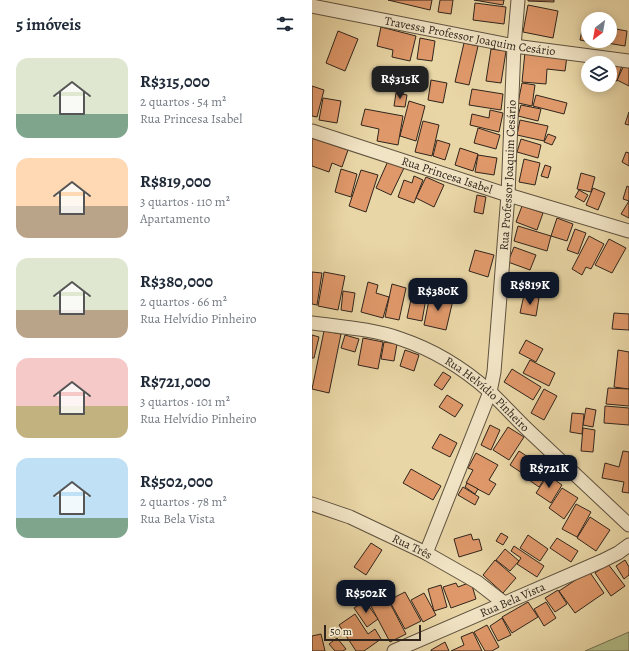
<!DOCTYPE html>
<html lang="pt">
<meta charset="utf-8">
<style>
:root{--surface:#fff;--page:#f6f6f7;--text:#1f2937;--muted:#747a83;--accent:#111827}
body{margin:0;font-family:Alegreya,serif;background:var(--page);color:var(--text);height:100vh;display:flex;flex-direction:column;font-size:15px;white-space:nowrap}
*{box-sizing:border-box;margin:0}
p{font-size:13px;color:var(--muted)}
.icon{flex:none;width:22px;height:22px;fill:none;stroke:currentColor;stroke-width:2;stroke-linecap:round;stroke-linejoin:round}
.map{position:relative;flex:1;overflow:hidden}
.panel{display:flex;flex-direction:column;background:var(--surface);width:312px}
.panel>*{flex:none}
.needle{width:26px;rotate:211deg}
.tools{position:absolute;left:269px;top:12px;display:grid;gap:8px}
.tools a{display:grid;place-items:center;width:36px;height:36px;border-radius:50%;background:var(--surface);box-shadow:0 2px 10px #0003;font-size:20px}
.scale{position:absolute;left:12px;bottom:10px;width:97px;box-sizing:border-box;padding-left:4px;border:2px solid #30251c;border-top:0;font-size:11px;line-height:14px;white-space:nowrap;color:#30251c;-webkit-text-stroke:3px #f1e4c5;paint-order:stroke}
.price{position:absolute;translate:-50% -34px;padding:0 9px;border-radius:8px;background:var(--accent);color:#fff;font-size:13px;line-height:26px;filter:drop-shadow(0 1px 2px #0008)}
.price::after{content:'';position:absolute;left:50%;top:24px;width:12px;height:9px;margin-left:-6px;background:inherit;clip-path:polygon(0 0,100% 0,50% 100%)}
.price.selected{background:#222;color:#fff}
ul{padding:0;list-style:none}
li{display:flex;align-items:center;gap:12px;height:100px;padding:0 16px}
li span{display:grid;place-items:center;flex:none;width:112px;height:80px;border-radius:12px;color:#555}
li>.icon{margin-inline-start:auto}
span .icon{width:48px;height:48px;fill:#fffc;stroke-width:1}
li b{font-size:17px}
h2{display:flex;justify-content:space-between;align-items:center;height:48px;padding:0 16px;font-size:17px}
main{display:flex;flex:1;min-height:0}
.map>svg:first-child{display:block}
.green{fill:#b2be8a;stroke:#717253}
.building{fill:#df986a;stroke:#30251c}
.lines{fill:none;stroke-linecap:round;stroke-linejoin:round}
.street-casing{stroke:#5e513e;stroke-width:15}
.street{stroke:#f1e4c5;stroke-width:13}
.labels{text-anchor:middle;stroke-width:3.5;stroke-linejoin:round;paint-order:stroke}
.street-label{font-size:12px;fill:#30251c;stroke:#f1e4c5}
</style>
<main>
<section class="panel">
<h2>5 imóveis<svg class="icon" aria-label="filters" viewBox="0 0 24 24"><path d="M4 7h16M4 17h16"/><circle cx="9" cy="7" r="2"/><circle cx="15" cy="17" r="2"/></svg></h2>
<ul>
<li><span style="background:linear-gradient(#dfe7d0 70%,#7fa58c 0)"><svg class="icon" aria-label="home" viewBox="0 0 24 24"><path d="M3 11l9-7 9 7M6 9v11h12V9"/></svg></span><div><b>R$315,000</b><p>2 quartos · 54 m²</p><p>Rua Princesa Isabel</p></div></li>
<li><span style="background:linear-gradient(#ffd9b3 60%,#b9a48a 0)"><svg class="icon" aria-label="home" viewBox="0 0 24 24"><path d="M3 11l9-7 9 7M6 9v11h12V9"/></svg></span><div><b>R$819,000</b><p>3 quartos · 110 m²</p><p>Apartamento</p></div></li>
<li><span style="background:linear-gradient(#dfe7d0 65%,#b9a48a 0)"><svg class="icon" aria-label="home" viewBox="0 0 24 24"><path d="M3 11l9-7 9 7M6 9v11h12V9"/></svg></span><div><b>R$380,000</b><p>2 quartos · 66 m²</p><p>Rua Helvídio Pinheiro</p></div></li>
<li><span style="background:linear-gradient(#f6c9c9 60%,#c2b280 0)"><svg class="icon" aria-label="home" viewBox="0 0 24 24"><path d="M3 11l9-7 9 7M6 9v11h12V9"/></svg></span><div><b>R$721,000</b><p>3 quartos · 101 m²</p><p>Rua Helvídio Pinheiro</p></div></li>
<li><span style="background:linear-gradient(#bfe0f5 75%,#7fa58c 0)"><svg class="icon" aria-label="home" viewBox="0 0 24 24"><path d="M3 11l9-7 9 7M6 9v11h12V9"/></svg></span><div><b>R$502,000</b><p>2 quartos · 78 m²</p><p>Rua Bela Vista</p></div></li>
</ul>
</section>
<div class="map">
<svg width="317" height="651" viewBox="0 0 317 651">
<rect width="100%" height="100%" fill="#e9d6a6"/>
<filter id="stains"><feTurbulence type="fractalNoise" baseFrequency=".005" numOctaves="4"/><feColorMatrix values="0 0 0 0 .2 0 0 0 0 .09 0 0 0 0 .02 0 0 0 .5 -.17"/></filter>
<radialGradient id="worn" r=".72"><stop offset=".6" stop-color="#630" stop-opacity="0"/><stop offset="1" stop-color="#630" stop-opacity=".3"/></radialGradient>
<path class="green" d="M317,632V651H273Z"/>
<g class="building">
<path d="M76,0H120L118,10Z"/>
<path d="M128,0H141L139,14L126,12Z"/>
<path d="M162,0H192L191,5Z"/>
<path d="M216,0H242V2L216,1Z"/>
<path d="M163,3L194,7L192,24L161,20Z"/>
<path d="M216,5L246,11L241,38L211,32Z"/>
<path d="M271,25L276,26V41H284V43L268,40Z"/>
<path d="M69,27L104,36L98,61L80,57L81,50L65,46Z"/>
<path d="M298,28L315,31L313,46L289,42L298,41Z"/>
<path d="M26,31L46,39L33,71L14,63Z"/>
<path d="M108,38L123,41L120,61L105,59Z"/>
<path d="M152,43L166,46L157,85L143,82Z"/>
<path d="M179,49L194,51L189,83L174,81Z"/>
<path d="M213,52L255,56L253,71L235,69L234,84L210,82Z"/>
<path d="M314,61L317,62V86L305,80Z"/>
<path d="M311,62L305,81L298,79V63Z"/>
<path d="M119,80L135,83L131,103L116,100Z"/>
<path d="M210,83L223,85L220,106L206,103Z"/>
<path d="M276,85H290L288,90Z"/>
<path d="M0,86L12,90L5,117L0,116Z"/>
<path d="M160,89L191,94L189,110L157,105Z"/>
<path d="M84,93L95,95L93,107L82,106Z"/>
<path d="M224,95L255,103L252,114L221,106Z"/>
<path d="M11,98L29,101L25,123L7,120Z"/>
<path d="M97,101L113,106L104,141L88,136Z"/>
<path d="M209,105L229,109L226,121L206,116Z"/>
<path d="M53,109L91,116L86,145L65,141L67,129L49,125Z"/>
<path d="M178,110L191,113L187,132L158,125L160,114L177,118Z"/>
<path d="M317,112V125L313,124Z"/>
<path d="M208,120L236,126L232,141L205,135Z"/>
<path d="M111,121L127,125L120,156L103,152Z"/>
<path d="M166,128L188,135L184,149L162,143Z"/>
<path d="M236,134L244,137L240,145L232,142Z"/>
<path d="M0,138L36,150L30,167L20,163L17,172L0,166Z"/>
<path d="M209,139L229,145L226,158L205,152Z"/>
<path d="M125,140L138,144L133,160L121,156Z"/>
<path d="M148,148L166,154L161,171L143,165Z"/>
<path d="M314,152L317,153V166L310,162Z"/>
<path d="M166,155L185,158L182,175L163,172Z"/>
<path d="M212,159L228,163L223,185L207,182Z"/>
<path d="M76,161L92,168L79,195L64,188Z"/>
<path d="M233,165L239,167L236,178L229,176Z"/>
<path d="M29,169L45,174L39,197L23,192Z"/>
<path d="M49,170L66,175L54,212L37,206Z"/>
<path d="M269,173L283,177L279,192L265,189Z"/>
<path d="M102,176L111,180L102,203L86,197L92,180L100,183Z"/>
<path d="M114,177L132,185L122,207L104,198Z"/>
<path d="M315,186L317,187V201L311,199Z"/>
<path d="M281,188L293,193L286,210L274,205Z"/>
<path d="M267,190L276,195L272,202L263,197Z"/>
<path d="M165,195L174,197L171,214L162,212Z"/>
<path d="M317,201V218L309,214Z"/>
<path d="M210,206L231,213L225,230L204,222Z"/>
<path d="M245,218L261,224L255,241L239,236Z"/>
<path d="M206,226L239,236L235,251L202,241Z"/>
<path d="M263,229L274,233L266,254L255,250Z"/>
<path d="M277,236L292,244L279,269L274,267L270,275L260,269Z"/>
<path d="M297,239L314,248L300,273L283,265Z"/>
<path d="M202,247L224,255L218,270L196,262Z"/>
<path d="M163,250L182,255L176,277L157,271Z"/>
<path d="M0,272L10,273L5,305L0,304Z"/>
<path d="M12,272L33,276L26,310L6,306Z"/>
<path d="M56,282L66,285L64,293L77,297L71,318L49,312Z"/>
<path d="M80,284L94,288L87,320L73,317Z"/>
<path d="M101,290L115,293L110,321L95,318Z"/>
<path d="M31,291L43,293L40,312L29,310Z"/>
<path d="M118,295L141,300L134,330L112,325Z"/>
<path d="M212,295L227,298L224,316L208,313Z"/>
<path d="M302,313L317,314V330L300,329Z"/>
<path d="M12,331L29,334L17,393L0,389Z"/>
<path d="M0,335L7,337L2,358H0Z"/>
<path d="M33,335L47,339L43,352L29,348Z"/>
<path d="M51,338L71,342L66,369L46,365Z"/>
<path d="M214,340L231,349L224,362L207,353Z"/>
<path d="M72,342L85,344L82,361L69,359Z"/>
<path d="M93,350L107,355L102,371L88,366Z"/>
<path d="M306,350L317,352V389L302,387Z"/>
<path d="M218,360L243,373L237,386L211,373Z"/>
<path d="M200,369L229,387L221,400L192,382Z"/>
<path d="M131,372L139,377L130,390L122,385Z"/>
<path d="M296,388L317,389V406L294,404Z"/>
<path d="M232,389L245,396L232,420L219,413Z"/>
<path d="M135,395L151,405L143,417L127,407Z"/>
<path d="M293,406L317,408V425L292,423Z"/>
<path d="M274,408L284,410L281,427L271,425Z"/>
<path d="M260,413L272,414L270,434L258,432Z"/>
<path d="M178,425L188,430L179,450L169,445Z"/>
<path d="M196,427L212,437L197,460L181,450Z"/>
<path d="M271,428L283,430L281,452L269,451Z"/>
<path d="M128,434L145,443L138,457L120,448Z"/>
<path d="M207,451L219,459L210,473L198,465Z"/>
<path d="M311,451L317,452V493L310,492L312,482L290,478L293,463L307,467Z"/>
<path d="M164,453L186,465L177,480L184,484L177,495L154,483L161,470L156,468Z"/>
<path d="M227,466L237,472L227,487L217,480Z"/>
<path d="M99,469L129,486L121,500L91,483Z"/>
<path d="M236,475L250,485L239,503L224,493Z"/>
<path d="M155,483L166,489L163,494L153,487Z"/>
<path d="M151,487L167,497L163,505L146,495Z"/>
<path d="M250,488L266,498L252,519L237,508Z"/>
<path d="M264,504L279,512L265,537L250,529Z"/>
<path d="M278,517L298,530L284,551L265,538Z"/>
<path d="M189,533L196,537L191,545L184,541Z"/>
<path d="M159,534L161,540L167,539L170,550L147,557L142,539Z"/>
<path d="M216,535L236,549L228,561L208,548Z"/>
<path d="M245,538L266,551L259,562L238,548Z"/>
<path d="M59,543L70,550L54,575L42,567Z"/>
<path d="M202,546L232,566L225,577L205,564L209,558L199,551Z"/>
<path d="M193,549L207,561L198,571L184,560Z"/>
<path d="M183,560L204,578L191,593L171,575Z"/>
<path d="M313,560L317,567V575L312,579L304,566Z"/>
<path d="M296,564L313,586L299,596L283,573Z"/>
<path d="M277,571L292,593L263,613L247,591Z"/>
<path d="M159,582L164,599L139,608L131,587L144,583L146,587Z"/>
<path d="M68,584L94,634L78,642L52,593Z"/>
<path d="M129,585L135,607L122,611L116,589Z"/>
<path d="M246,590L255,604L243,612L233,598Z"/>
<path d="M93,592L109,621L93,629L77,600Z"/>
<path d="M112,593L124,615L111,622L99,600Z"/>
<path d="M53,601L66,619L55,627L42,608Z"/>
<path d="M216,602L226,617L200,633L190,617Z"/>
<path d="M234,602L244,618L232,626L222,609Z"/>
<path d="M43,614L56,634L63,629L69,639L52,651H44L27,625Z"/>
<path d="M190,618L199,635L186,641L178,626Z"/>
<path d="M175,625L187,647L180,651H173L162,632Z"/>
<path d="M161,632L170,651H139L152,645L149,637Z"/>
<path d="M9,634L13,651H0V636Z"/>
<path d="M25,638L34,649L31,651H23L17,644Z"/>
<path d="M133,642L137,651H119V650Z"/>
</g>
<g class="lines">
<defs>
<g id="street">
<path id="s1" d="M0,6L202,46L317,61"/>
<path id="s2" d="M0,131L196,195L317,231"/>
<path id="s3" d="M0,323C30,327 61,329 89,339C122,350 151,368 177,391C191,404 204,419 218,432C251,463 284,494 317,525"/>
<path id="s4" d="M0,504L38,517L114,553L165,582L192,603"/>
<path id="s5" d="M114,553L178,392L182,372L196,195L202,46L206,0"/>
<path id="s6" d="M82,651L290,561L306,553L317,545"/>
</g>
</defs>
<use href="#street" class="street-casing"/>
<use href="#street" class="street"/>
</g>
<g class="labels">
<g class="street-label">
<text dy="4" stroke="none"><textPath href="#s1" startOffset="161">Travessa Professor Joaquim Cesário</textPath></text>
<text dy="4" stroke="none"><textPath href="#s2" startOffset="142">Rua Princesa Isabel</textPath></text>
<text dy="4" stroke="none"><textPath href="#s5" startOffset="391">Rua Professor Joaquim Cesário</textPath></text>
<text dy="4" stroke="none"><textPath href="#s3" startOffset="194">Rua Helvídio Pinheiro</textPath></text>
<text dy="4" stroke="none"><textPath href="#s4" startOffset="109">Rua Três</textPath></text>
<text dy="4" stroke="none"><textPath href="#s6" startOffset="129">Rua Bela Vista</textPath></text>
</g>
</g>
<rect width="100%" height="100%" filter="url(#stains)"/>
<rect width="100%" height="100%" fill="url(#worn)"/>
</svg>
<div class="tools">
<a><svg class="needle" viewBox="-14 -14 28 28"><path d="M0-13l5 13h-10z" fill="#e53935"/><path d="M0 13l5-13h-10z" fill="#747a83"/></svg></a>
<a><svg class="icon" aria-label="layers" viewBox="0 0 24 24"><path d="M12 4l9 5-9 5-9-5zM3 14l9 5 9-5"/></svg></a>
</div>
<div class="scale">50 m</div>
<b class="price selected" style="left:88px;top:100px">R$315K</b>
<b class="price" style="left:218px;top:306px">R$819K</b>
<b class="price" style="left:126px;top:312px">R$380K</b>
<b class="price" style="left:237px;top:489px">R$721K</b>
<b class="price" style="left:54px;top:614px">R$502K</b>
</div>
</main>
